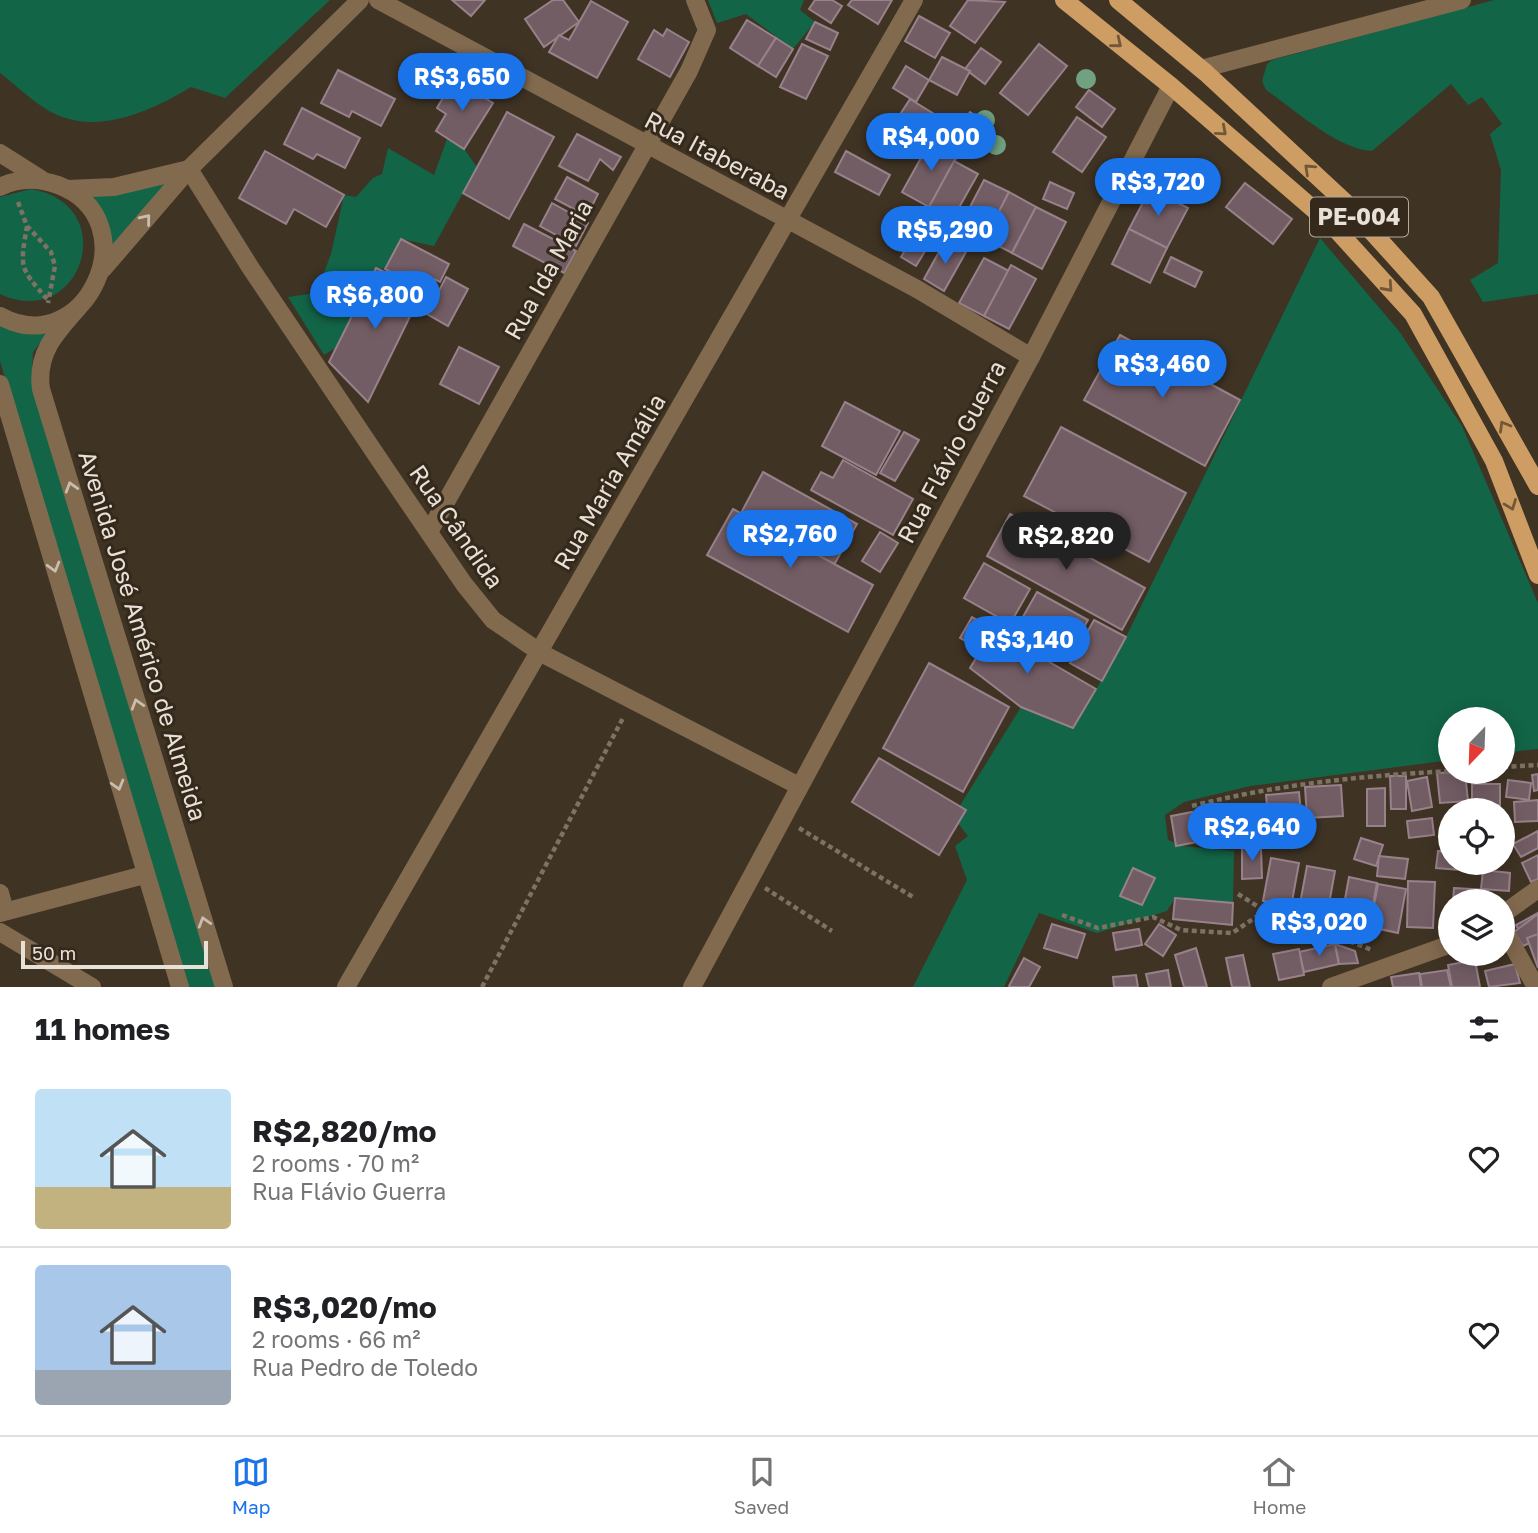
<!DOCTYPE html>
<meta charset="utf-8">
<style>
:root{--surface:#fff;--page:#f2f2f2;--text:#202124;--muted:#757577;--line:#e0e0e0;--accent:#1a73e8}
body{margin:0;font-family:"Golos Text",sans-serif;background:var(--page);color:var(--text);height:100vh;display:flex;flex-direction:column;font-size:26px;white-space:nowrap}
*{box-sizing:border-box;margin:0}
p{font-size:23px;color:var(--muted)}
.icon{flex:none;width:38px;height:38px;fill:none;stroke:currentColor;stroke-width:2;stroke-linecap:round;stroke-linejoin:round}
.map{position:relative;height:987px;overflow:hidden}
.drawer{display:flex;flex-direction:column;background:var(--surface);flex:1}
.drawer>*{flex:none}
.needle{width:46px;rotate:203deg}
.controls{position:absolute;left:1438px;top:707px;display:grid;gap:14px}
.controls a{display:grid;place-items:center;width:77px;height:77px;border-radius:50%;background:var(--surface);box-shadow:0 4px 18px #0003;font-size:35px}
.scale{position:absolute;left:21px;bottom:18px;width:187px;box-sizing:border-box;padding-left:7px;border:4px solid #e8e1d7;border-top:0;font-size:19px;line-height:24px;white-space:nowrap;color:#e8e1d7;-webkit-text-stroke:5px #35291b;paint-order:stroke}
.price{position:absolute;translate:-50% -60px;padding:0 16px;border-radius:24px;background:var(--accent);color:#fff;font-size:23px;line-height:46px;filter:drop-shadow(0 2px 4px #0008)}
.price::after{content:'';position:absolute;left:50%;top:42px;width:21px;height:16px;margin-left:-10px;background:inherit;clip-path:polygon(0 0,100% 0,50% 100%)}
.price.on{background:#222;color:#fff}
ul{padding:0;list-style:none}
li{display:flex;align-items:center;gap:21px;height:175px;padding:0 35px}
li+li{border-top:2px solid var(--line)}
li span{display:grid;place-items:center;flex:none;width:196px;height:140px;border-radius:7px;color:#555}
li>.icon{margin-inline-start:auto}
span .icon{width:84px;height:84px;fill:#fffc;stroke-width:1}
li b{font-size:30px}
h2{display:flex;justify-content:space-between;align-items:center;height:84px;padding:0 35px;font-size:30px}
.tab-bar{display:flex;justify-content:space-around;align-items:center;height:98px;border-top:2px solid var(--line);background:var(--surface);font-size:19px;color:var(--muted)}
.tab-bar a{display:grid;justify-items:center;gap:4px}
.tab-bar .on{color:var(--accent)}
.map>svg:first-child{display:block}
.green{fill:#136547}
.building{fill:#735d65;stroke:#98818a;stroke-width:2}
.lines{fill:none;stroke-linecap:round;stroke-linejoin:round}
.path{stroke:#7d7365;stroke-width:4.5;stroke-dasharray:5 3.5;stroke-linecap:butt}
.minor{stroke:#826a4f;stroke-width:18}
.major{stroke:#cd9d63;stroke-width:18}
.tree{fill:#70a181}
.oneway{stroke:#725738}
.oneway2{stroke:#c9bdae}
.labels{text-anchor:middle;stroke-width:6;stroke-linejoin:round;paint-order:stroke}
.shield{fill:#35291b;stroke:#b2aa9f;stroke-width:2}
.shield-label{font-size:23px;font-weight:bold;fill:#e8e1d7}
.street-label{font-size:24px;fill:#e8e1d7;stroke:#35291b}
</style>
<div class="map">
<svg width="1538" height="987" viewBox="0 0 1538 987">
<rect width="100%" height="100%" fill="#3f3324"/>
<g class="green">
<path d="M0,0H330L225,98L191,87C153,110 102,134 57,115C37,106 17,86 0,73Z"/>
<path d="M708,0H804L800,10L815,22L793,49L746,14L717,23Z"/>
<path d="M1494,0H1538V294L1483,302L1470,280L1498,263L1501,170L1490,134L1502,124L1482,97L1468,105L1451,84L1372,151C1337,149 1295,110 1266,90L1262,81L1267,64L1272,60Z"/>
<path d="M447,139L464,149L477,167L434,246L401,239L385,269L376,268L337,347L324,355L288,297L316,293L331,254L344,195L356,197L373,178L382,174L388,148L434,175Z"/>
<path d="M169,183L110,255L80,193Z"/>
<path d="M31,189C123,205 81,332 0,294V197Z"/>
<path d="M1320,238L1399,331L1462,426L1538,603V749L1503,753V719H1451V760L1250,786L1184,802L1165,815L1168,840L1182,846L1234,851L1233,903L1175,898L1167,911L1097,933L1039,913L1004,987H913L967,880L955,846L968,836L953,817L1021,707L1074,728L1126,637Z"/>
<path d="M0,322L51,329L33,352L32,372L215,987H186L0,361Z"/>
</g>
<g class="building">
<path d="M452,0H485L471,16Z"/>
<path d="M553,0H563L579,22L544,47L525,19Z"/>
<path d="M815,0H832L842,6L831,23L809,9Z"/>
<path d="M852,0H892L878,24L848,5Z"/>
<path d="M968,0L1005,2L975,43L950,26Z"/>
<path d="M591,1L628,22L597,78L549,52L559,35L569,40Z"/>
<path d="M919,16L950,33L935,58L905,41Z"/>
<path d="M747,20L776,38L758,66L730,48Z"/>
<path d="M815,22L838,33L830,50L806,39Z"/>
<path d="M667,29L689,42L670,77L638,59L654,30L663,36Z"/>
<path d="M776,38L793,49L776,77L758,66Z"/>
<path d="M802,44L828,56L806,99L780,87Z"/>
<path d="M1039,44L1067,66L1028,115L1000,93Z"/>
<path d="M981,48L1001,62L985,84L965,69Z"/>
<path d="M942,57L970,71L957,95L929,80Z"/>
<path d="M906,66L929,80L916,102L893,88Z"/>
<path d="M338,70L395,99L381,126L352,111L349,117L321,103Z"/>
<path d="M454,79L493,103L464,149L436,131L446,114L437,108Z"/>
<path d="M1089,90L1115,109L1102,127L1076,107Z"/>
<path d="M910,99L939,117L926,137L897,119Z"/>
<path d="M302,108L360,138L345,168L317,154L313,159L284,144Z"/>
<path d="M507,112L554,137L509,219L463,193Z"/>
<path d="M970,112L990,125L981,139L961,125Z"/>
<path d="M1077,117L1106,137L1082,172L1053,152Z"/>
<path d="M961,125L981,139L971,154L951,140Z"/>
<path d="M577,134L621,157L613,170L600,159L588,181L559,166Z"/>
<path d="M932,138L959,153L929,207L902,192Z"/>
<path d="M265,151L344,195L326,227L294,209L286,224L239,198Z"/>
<path d="M846,151L890,175L879,195L835,172Z"/>
<path d="M954,161L978,174L952,220L929,207Z"/>
<path d="M567,177L598,194L587,216L555,199Z"/>
<path d="M984,180L1009,192L985,239L960,226Z"/>
<path d="M1050,182L1074,193L1067,209L1043,199Z"/>
<path d="M1245,183L1292,219L1273,244L1226,207Z"/>
<path d="M1150,189L1188,208L1167,248L1129,229Z"/>
<path d="M1009,192L1036,207L1012,253L985,239Z"/>
<path d="M552,203L588,223L576,246L540,226Z"/>
<path d="M1036,207L1066,222L1042,269L1012,253Z"/>
<path d="M524,224L576,251L564,273L513,246Z"/>
<path d="M920,226L935,235L916,266L901,257Z"/>
<path d="M1129,229L1167,248L1150,283L1112,264Z"/>
<path d="M401,239L449,264L440,282L434,279L427,291L385,269Z"/>
<path d="M945,241L966,252L944,291L924,279Z"/>
<path d="M1171,257L1202,272L1195,287L1164,272Z"/>
<path d="M984,258L1009,271L984,316L959,303Z"/>
<path d="M1011,265L1036,279L1009,329L984,316Z"/>
<path d="M376,268L423,290L368,402L329,362Z"/>
<path d="M446,277L468,289L448,326L427,314Z"/>
<path d="M1120,335L1240,400L1205,466L1084,400Z"/>
<path d="M459,347L499,367L479,404L440,384Z"/>
<path d="M845,402L900,431L876,475L822,446Z"/>
<path d="M1061,427L1186,493L1149,562L1024,496Z"/>
<path d="M904,432L919,440L895,481L880,473Z"/>
<path d="M843,460L913,499L893,535L811,490L821,472L833,478Z"/>
<path d="M763,472L857,524L834,565L741,513Z"/>
<path d="M733,509L873,585L848,632L707,555Z"/>
<path d="M1010,514L1145,588L1122,630L987,556Z"/>
<path d="M880,532L898,543L880,572L862,561Z"/>
<path d="M984,563L1030,589L1010,624L964,598Z"/>
<path d="M1037,592L1088,620L1067,657L1016,629Z"/>
<path d="M972,617L1096,689L1073,728L1021,707L970,668L981,650L960,638Z"/>
<path d="M1094,620L1126,637L1102,681L1070,663Z"/>
<path d="M929,663L1009,707L963,792L883,748Z"/>
<path d="M879,758L966,810L939,855L852,802Z"/>
<path d="M1465,772L1468,801L1440,803L1437,773Z"/>
<path d="M1538,774V790L1534,791L1532,775Z"/>
<path d="M1390,776H1406V809H1391Z"/>
<path d="M1427,777L1432,807L1412,811L1407,781Z"/>
<path d="M1508,780L1531,783L1529,800L1506,797Z"/>
<path d="M1472,784H1500V805L1472,806Z"/>
<path d="M1341,785L1343,816L1307,818L1305,787Z"/>
<path d="M1385,788V826H1367V789Z"/>
<path d="M1299,792L1302,825L1269,828L1266,795Z"/>
<path d="M1538,800V821L1515,822L1514,802Z"/>
<path d="M1259,804L1261,838L1237,840L1235,805Z"/>
<path d="M1223,810L1228,840L1200,844L1195,814Z"/>
<path d="M1192,812L1197,842L1176,846L1171,816Z"/>
<path d="M1432,818L1434,835L1409,838L1407,821Z"/>
<path d="M1538,831V848L1521,857L1513,844Z"/>
<path d="M1361,838L1383,845L1376,866L1354,859Z"/>
<path d="M1261,847L1262,878L1242,879V848Z"/>
<path d="M1438,851L1451,852V863H1473V871L1436,868Z"/>
<path d="M1538,855V879L1531,882L1522,863Z"/>
<path d="M1379,856L1408,859L1405,879L1377,876Z"/>
<path d="M1271,858L1299,863L1291,907L1263,901Z"/>
<path d="M1307,866L1335,871L1327,915L1299,909Z"/>
<path d="M1133,868L1155,878L1142,905L1120,896Z"/>
<path d="M1483,870L1510,873L1509,891L1481,889Z"/>
<path d="M1349,877L1377,883L1369,926L1341,921Z"/>
<path d="M1408,881L1435,882L1433,928L1407,927Z"/>
<path d="M1378,884L1406,889L1398,933L1370,927Z"/>
<path d="M1454,888L1488,890L1487,901H1453Z"/>
<path d="M1175,898L1233,903L1232,925L1173,919Z"/>
<path d="M1538,913V927L1522,936L1516,925Z"/>
<path d="M1538,914V939L1523,946L1514,932Z"/>
<path d="M1052,924L1085,934L1077,958L1044,948Z"/>
<path d="M1159,924L1176,935L1163,956L1145,944Z"/>
<path d="M1139,929L1142,945L1116,950L1113,933Z"/>
<path d="M1538,934V968L1527,938Z"/>
<path d="M1335,944L1339,964L1304,972L1299,952Z"/>
<path d="M1335,944L1355,951L1358,963L1339,964Z"/>
<path d="M1196,948L1207,987H1184L1175,955Z"/>
<path d="M1299,949L1304,975L1279,980L1273,954Z"/>
<path d="M1243,955L1250,987H1232L1226,958Z"/>
<path d="M1024,958L1040,967L1029,987H1011L1009,986Z"/>
<path d="M1475,960L1480,987H1452L1448,965Z"/>
<path d="M1515,964L1520,983L1489,987L1485,971Z"/>
<path d="M1168,970L1171,987H1149L1146,974Z"/>
<path d="M1447,970L1451,987H1422L1420,974Z"/>
<path d="M1419,973L1421,987H1393L1391,977Z"/>
<path d="M1136,975L1138,987H1114L1113,977Z"/>
</g>
<g class="lines">
<g class="path">
<path d="M18,202L27,226L51,252L55,266L48,303"/>
<path d="M27,226C20,268 19,267 47,299"/>
<path d="M1503,767L1538,765"/>
<path d="M1192,806C1280,784 1360,776 1451,771"/>
<path d="M799,828L913,897"/>
<path d="M765,888L832,931"/>
<path d="M1238,894L1265,911"/>
<path d="M1062,915L1098,928L1153,917L1181,930L1232,933L1265,911L1290,918L1372,950"/>
<path d="M482,987L623,718"/>
</g>
<g class="minor">
<path d="M378,0L917,289L1031,357"/>
<path d="M1201,69L1462,0"/>
<path d="M0,153L41,179"/>
<path d="M189,169L250,267L387,471L464,584L493,620L541,653L799,786"/>
<path d="M0,187C18,178 39,178 58,185C151,220 86,363 0,316"/>
<path d="M68,189L114,187L189,169"/>
<path d="M103,269L189,169L360,0"/>
<path d="M78,308C56,333 36,353 41,389L224,987"/>
<path d="M0,384L180,987"/>
<path d="M429,532L689,71L707,30L695,0"/>
<path d="M0,893L5,911"/>
<path d="M0,913L144,875"/>
<path d="M1503,914L1538,889"/>
<path d="M1503,928L1536,987"/>
<path d="M0,932L92,987"/>
<path d="M346,987L914,0"/>
<path d="M692,987L1031,357L1171,86"/>
<path d="M1331,987L1451,944"/>
</g>
<g class="major">
<path d="M1064,0L1171,86L1333,226L1413,314L1494,461L1538,575"/>
<path d="M1118,0L1206,73L1346,203L1431,297L1538,486"/>
</g>
</g>
<g class="tree">
<circle cx="1086" cy="79" r="10"/>
<circle cx="985" cy="120" r="10"/>
<circle cx="996" cy="145" r="10"/>
</g>
<defs><path id="oneway-chevron" d="M-2-3.5L2.5 0L-2 3.5" fill="none" stroke-width="1.6" stroke-linecap="round" stroke-linejoin="round" transform="scale(1.75)"/></defs>
<g class="oneway">
<use href="#oneway-chevron" transform="translate(1117 43) rotate(39)"/>
<use href="#oneway-chevron" transform="translate(1222 131) rotate(41)"/>
<use href="#oneway-chevron" transform="translate(1309 169) rotate(-137)"/>
<use href="#oneway-chevron" transform="translate(1388 287) rotate(48)"/>
<use href="#oneway-chevron" transform="translate(1504 426) rotate(-120)"/>
<use href="#oneway-chevron" transform="translate(1511 505) rotate(69)"/>
</g>
<g class="oneway2">
<use href="#oneway-chevron" transform="translate(146 219) rotate(-51)"/>
<use href="#oneway-chevron" transform="translate(71 487) rotate(-107)"/>
<use href="#oneway-chevron" transform="translate(54 567) rotate(74)"/>
<use href="#oneway-chevron" transform="translate(137 704) rotate(-107)"/>
<use href="#oneway-chevron" transform="translate(118 785) rotate(74)"/>
<use href="#oneway-chevron" transform="translate(204 922) rotate(-107)"/>
</g>
<g class="labels">
<rect class="shield" x="1310" y="197.5" width="98" height="39" rx="5"/>
<g class="shield-label">
<text x="1359" y="225">PE-004</text>
</g>
<g class="street-label">
<text transform="translate(717 156) rotate(28)" y="8">Rua Itaberaba</text>
<text transform="translate(549 270) rotate(-61)" y="8">Rua Ida Maria</text>
<text transform="translate(952 452) rotate(-62)" y="8">Rua Flávio Guerra</text>
<text transform="translate(610 482) rotate(-60)" y="8">Rua Maria Amália</text>
<text transform="translate(456 527) rotate(55)" y="8">Rua Cândida</text>
<text transform="translate(142 636) rotate(73)" y="8">Avenida José Américo de Almeida</text>
</g>
</g>
</svg>
<div class="controls">
<a><svg class="needle" viewBox="-14 -14 28 28"><path d="M0-13l5 13h-10z" fill="#e53935"/><path d="M0 13l5-13h-10z" fill="#757577"/></svg></a>
<a><svg class="icon" aria-label="locate" viewBox="0 0 24 24"><circle cx="12" cy="12" r="6"/><path d="M12 2v4M12 18v4M2 12h4M18 12h4"/></svg></a>
<a><svg class="icon" aria-label="layers" viewBox="0 0 24 24"><path d="M12 4l9 5-9 5-9-5zM3 14l9 5 9-5"/></svg></a>
</div>
<div class="scale">50 m</div>
<b class="price" style="left:462px;top:113px">R$3,650</b>
<b class="price" style="left:931px;top:173px">R$4,000</b>
<b class="price" style="left:1158px;top:218px">R$3,720</b>
<b class="price" style="left:945px;top:266px">R$5,290</b>
<b class="price" style="left:375px;top:331px">R$6,800</b>
<b class="price" style="left:1162px;top:400px">R$3,460</b>
<b class="price" style="left:790px;top:570px">R$2,760</b>
<b class="price on" style="left:1066px;top:572px">R$2,820</b>
<b class="price" style="left:1027px;top:676px">R$3,140</b>
<b class="price" style="left:1252px;top:863px">R$2,640</b>
<b class="price" style="left:1319px;top:958px">R$3,020</b>
</div>
<section class="drawer">
<h2>11 homes<svg class="icon" aria-label="filters" viewBox="0 0 24 24"><path d="M4 7h16M4 17h16"/><circle cx="9" cy="7" r="2"/><circle cx="15" cy="17" r="2"/></svg></h2>
<ul>
<li><span style="background:linear-gradient(#bfe0f5 70%,#c2b280 0)"><svg class="icon" aria-label="home" viewBox="0 0 24 24"><path d="M3 11l9-7 9 7M6 9v11h12V9"/></svg></span><div><b>R$2,820/mo</b><p>2 rooms · 70 m²</p><p>Rua Flávio Guerra</p></div><svg class="icon" aria-label="heart" viewBox="0 0 24 24"><path d="M12 20l-8-8c-3-5 5-10 8-4 3-6 11-1 8 4z"/></svg></li>
<li><span style="background:linear-gradient(#a9c7e8 75%,#9aa5b1 0)"><svg class="icon" aria-label="home" viewBox="0 0 24 24"><path d="M3 11l9-7 9 7M6 9v11h12V9"/></svg></span><div><b>R$3,020/mo</b><p>2 rooms · 66 m²</p><p>Rua Pedro de Toledo</p></div><svg class="icon" aria-label="heart" viewBox="0 0 24 24"><path d="M12 20l-8-8c-3-5 5-10 8-4 3-6 11-1 8 4z"/></svg></li>
</ul>
</section>
<nav class="tab-bar">
<a class="on"><svg class="icon" aria-label="map" viewBox="0 0 24 24"><path d="M3 6l6-2 6 2 6-2v14l-6 2-6-2-6 2zM9 4v14M15 6v14"/></svg>Map</a>
<a><svg class="icon" aria-label="saved" viewBox="0 0 24 24"><path d="M7 4h10v16l-5-4-5 4z"/></svg>Saved</a>
<a><svg class="icon" aria-label="home" viewBox="0 0 24 24"><path d="M3 11l9-7 9 7M6 9v11h12V9"/></svg>Home</a>
</nav>
